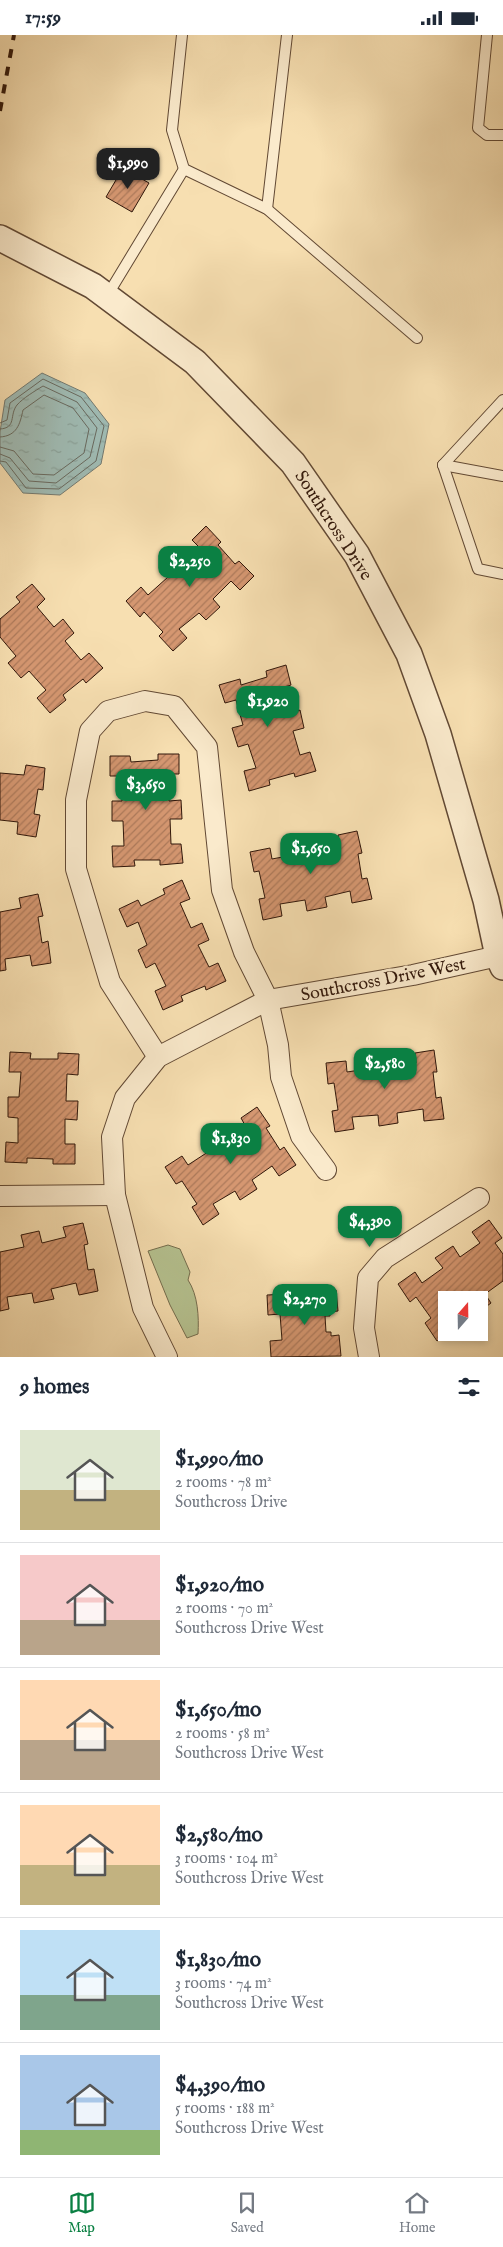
<!DOCTYPE html>
<meta charset="utf-8">
<style>
:root{--surface:#fff;--page:#f2f2f3;--text:#1f2937;--muted:#747a83;--line:#e0e1e3;--accent:#0b8043}
body{margin:0;font-family:"IM FELL English",serif;background:var(--page);color:var(--text);height:100vh;display:flex;flex-direction:column;font-size:19px;white-space:nowrap}
*{box-sizing:border-box;margin:0}
p{font-size:16px;color:var(--muted)}
.icon{flex:none;width:28px;height:28px;fill:none;stroke:currentColor;stroke-width:2;stroke-linecap:round;stroke-linejoin:round}
.map{position:relative;height:1322px;overflow:hidden}
.side{display:flex;flex-direction:column;background:var(--surface);flex:1}
.side>*{flex:none}
.needle{width:32px;rotate:20deg}
.controls{position:absolute;left:438px;top:1256px;display:grid;gap:10px}
.controls a{display:grid;place-items:center;width:50px;height:50px;border-radius:0px;background:var(--surface);box-shadow:0 2px 8px #0003;font-size:25px}
.price{position:absolute;translate:-50% -42px;padding:0 11px;border-radius:10px;background:var(--accent);color:#fff;font-size:16px;line-height:32px;filter:drop-shadow(0 1px 2px #0008)}
.price::after{content:'';position:absolute;left:50%;top:30px;width:15px;height:11px;margin-left:-8px;background:inherit;clip-path:polygon(0 0,100% 0,50% 100%)}
.price.current{background:#222;color:#fff}
ul{padding:0;list-style:none}
li{display:flex;align-items:center;gap:15px;height:125px;padding:0 20px}
li+li{border-top:1px solid var(--line)}
li span{display:grid;place-items:center;flex:none;width:140px;height:100px;border-radius:0px;color:#555}
li>.icon{margin-inline-start:auto}
span .icon{width:60px;height:60px;fill:#fffc;stroke-width:1}
li b{font-size:21px}
h2{display:flex;justify-content:space-between;align-items:center;height:60px;padding:0 20px;font-size:21px}
.status{display:flex;justify-content:space-between;align-items:center;height:35px;padding:0 25px;background:var(--surface);direction:ltr}
.status svg{height:14px;fill:currentColor}
.tabs{display:flex;justify-content:space-around;align-items:center;height:70px;border-top:1px solid var(--line);background:var(--surface);font-size:14px;color:var(--muted)}
.tabs a{display:grid;justify-items:center;gap:2px}
.tabs .current{color:var(--accent)}
.map>svg:first-child{display:block}
.green{fill:#b6c391;stroke:#746d4e}
.water{fill:url(#water-ripples);stroke:#737970}
.lines{fill:none;stroke-linecap:round;stroke-linejoin:round}
.shore{stroke:#68695f;stroke-width:1}
.building{fill:url(#building-hatch);stroke:#31170a}
.service-casing{stroke:#624934;stroke-width:12}
.minor-casing{stroke:#624934;stroke-width:22}
.tertiary-casing{stroke:#624934;stroke-width:28}
.service{stroke:#faeacc;stroke-width:10}
.minor{stroke:#faeacc;stroke-width:20}
.tertiary{stroke:#faeacc;stroke-width:25}
.rail{stroke:#31170a;stroke-width:4;stroke-dasharray:9 9;stroke-linecap:butt}
.labels{text-anchor:middle;stroke-width:5;stroke-linejoin:round;paint-order:stroke}
.street-label{font-size:18px;fill:#31170a;stroke:#faeacc}
</style>
<div class="status"><b>17:59</b><svg viewBox="0 0 49 12"><path d="M0 12V9h3v3zM5 12V6h3v6zM10 12V3h3v9zM15 12V0h3v12zM26 1h20v11H26zM47 4h2v5h-2z"/></svg></div>
<div class="map">
<svg width="503" height="1322" viewBox="0 0 503 1322">
<defs>
<pattern id="water-ripples" width="26" height="14" patternUnits="userSpaceOnUse" patternTransform="scale(1.25)"><rect width="26" height="14" fill="#9fbbb4"/><path d="M2 4q2-2 4 0t4 0M15 11q2-2 4 0t4 0" fill="none" stroke="#89a099"/></pattern>
<pattern id="building-hatch" width="6" height="6" patternUnits="userSpaceOnUse" patternTransform="scale(1.25)"><rect width="6" height="6" fill="#d59771"/><path d="M-1 1l2-2M0 6l6-6M5 7l2-2" fill="none" stroke="#ad7a5b"/></pattern>
</defs>
<rect width="100%" height="100%" fill="#f7dfb1"/>
<filter id="stains"><feTurbulence type="fractalNoise" baseFrequency=".004" numOctaves="4"/><feColorMatrix values="0 0 0 0 .2 0 0 0 0 .09 0 0 0 0 .02 0 0 0 .5 -.17"/></filter>
<radialGradient id="worn" r=".72"><stop offset=".6" stop-color="#630" stop-opacity="0"/><stop offset="1" stop-color="#630" stop-opacity=".3"/></radialGradient>
<path class="green" d="M168,1210L180,1214L190,1237L188,1245C198,1260 199,1282 198,1299L187,1303L170,1270L148,1216Z"/>
<path class="water" d="M42,338L85,358L109,389L101,429L60,460L23,458L0,428V397L5,365Z"/>
<g class="lines">
<g class="shore">
<path d="M0,388L7,385L10,368L43,344L81,362L104,391L96,426L59,454L26,453L6,427L0,426"/>
<path d="M0,394C17,393 9,380 17,370C23,363 35,356 43,351L77,367L97,393L90,422L56,448L29,446L10,423L0,419"/>
<path d="M0,402C17,401 20,389 23,375L44,360L73,373L89,394L84,418L54,440L33,439L14,416L0,412"/>
</g>
</g>
<g class="building">
<path d="M123,133L149,148L132,177L106,162Z"/>
<path d="M206,491L221,507L218,510L235,529L239,526L254,541L240,555L231,546L213,564L220,572L206,585L199,578L179,594L187,603L173,616L159,601L163,597L144,577L140,582L126,566L141,552L148,560L168,542L159,533L173,521L181,530L199,512L192,505Z"/>
<path d="M32,549L45,564L37,572L54,592L63,584L74,598L65,606L81,625L89,618L103,633L86,648L83,644L63,660L66,665L50,678L37,663L46,655L29,636L21,643L8,628L16,621L0,602V584L20,567L16,562Z"/>
<path d="M286,630L291,650L281,653L288,679L300,675L304,693L293,696L300,720L310,717L316,736L295,742L294,738L269,745L270,750L249,756L244,736L256,733L248,709L238,712L232,693L243,690L236,665L225,668L219,650L240,644L241,650L267,642L266,636Z"/>
<path d="M158,719H179V739H168L169,766L181,765L182,784H170L171,809H181L183,828L160,830V825H134L135,831L113,832L112,811H124L123,786H112V766H122V741H110V721H130L131,727L158,725Z"/>
<path d="M26,730L45,733L43,755L38,754L34,779L40,780L36,802L17,799L18,787L0,785V738L24,740Z"/>
<path d="M357,796L362,818L358,819L362,844L367,843L372,864L352,868L350,856L325,862L327,872L307,876L305,865L280,869L282,881L263,885L259,864L265,863L259,836L254,837L250,817L270,813L272,824L298,819L296,807L313,804L316,816L340,810L338,800Z"/>
<path d="M182,845L190,864L180,868L191,893L202,888L209,905L198,910L209,932L218,928L226,946L206,955L205,951L181,961L183,966L163,975L155,956L166,951L155,928L146,933L138,915L147,910L138,887L127,892L119,874L138,865L141,871L165,859L163,854Z"/>
<path d="M38,859L43,881L38,882L42,908L48,906L51,928L32,931L30,920L5,924L6,935L0,936V877L21,873L19,863Z"/>
<path d="M434,1015L437,1037H433L436,1063L441,1062L444,1084L424,1086L423,1074L397,1078L398,1088L379,1091L378,1080L352,1082L354,1094L335,1097L332,1076L338,1075L334,1048L328,1049L326,1028L346,1026L347,1037L373,1033L372,1021L390,1019L392,1031L416,1028L415,1018Z"/>
<path d="M10,1017L31,1018L30,1024H58V1018L79,1019L78,1040L67,1039L66,1066H78L77,1085L65,1084V1109H75V1129H53V1124L27,1123V1128L5,1127L6,1107L18,1108V1083L8,1082V1062H19L21,1037H9Z"/>
<path d="M257,1072L270,1091L266,1093L280,1115L284,1112L296,1130L279,1141L272,1131L252,1145L257,1154L240,1165L235,1156L213,1169L219,1179L203,1190L192,1172L197,1169L182,1146L176,1149L165,1132L182,1121L188,1130L211,1115L204,1105L219,1096L226,1106L246,1092L241,1083Z"/>
<path d="M489,1185L502,1203L495,1208L503,1219V1246L485,1259L491,1268L479,1277V1265H446V1298H449L437,1306L425,1288L431,1283L416,1262L410,1267L398,1249L415,1237L422,1248L443,1233L435,1223L453,1211L460,1222L480,1208L472,1197Z"/>
<path d="M83,1188L88,1209L84,1210L88,1235L94,1234L98,1256L79,1260L76,1248L51,1254L54,1264L34,1268L32,1258L7,1262L9,1274L0,1276V1217L24,1212L21,1200L39,1196L42,1208L66,1202L63,1192Z"/>
<path d="M336,1255L338,1276L330,1277V1281H325L326,1297H331V1301L339,1300L341,1321L271,1322L270,1306L282,1305L280,1279L268,1280L267,1260L287,1259L288,1267L318,1264L317,1256Z"/>
</g>
<g class="lines">
<defs>
<g id="service">
<path d="M182,0L172,95L184,134L267,174L417,303"/>
<path d="M487,0L478,93L487,100H503"/>
<path d="M267,174L287,0"/>
<path d="M107,261L184,134"/>
<path d="M443,430L478,534L503,539"/>
<path d="M443,430L503,365"/>
<path d="M443,430L503,441"/>
</g>
<g id="minor">
<path d="M158,1022L110,947L76,834V765L90,696L108,676L145,666L174,671L207,712L222,855L244,917L268,965L278,1010L281,1042L301,1101L326,1135"/>
<path d="M0,1161L115,1160"/>
<path d="M167,1322L143,1273L115,1160L112,1102L125,1063L158,1022L268,965L413,940L498,921"/>
<path d="M369,1322L364,1293L368,1243L385,1223L479,1163"/>
</g>
<path id="tertiary" d="M0,203L93,251L195,327L293,428L357,520L409,619L438,699L486,865L498,921L503,932"/>
</defs>
<use href="#service" class="service-casing"/>
<use href="#minor" class="minor-casing"/>
<use href="#tertiary" class="tertiary-casing"/>
<use href="#service" class="service"/>
<use href="#minor" class="minor"/>
<use href="#tertiary" class="tertiary"/>
<path class="rail" d="M0,76L14,0"/>
</g>
<g class="labels">
<g class="street-label">
<text transform="translate(334 490) rotate(57)" y="6">Southcross Drive</text>
<text transform="translate(383 944) rotate(-11)" y="6">Southcross Drive West</text>
</g>
</g>
<rect width="100%" height="100%" filter="url(#stains)"/>
<rect width="100%" height="100%" fill="url(#worn)"/>
</svg>
<div class="controls">
<a><svg class="needle" viewBox="-14 -14 28 28"><path d="M0-13l5 13h-10z" fill="#e53935"/><path d="M0 13l5-13h-10z" fill="#747a83"/></svg></a>
</div>
<b class="price current" style="left:128px;top:155px">$1,990</b>
<b class="price" style="left:190px;top:553px">$2,250</b>
<b class="price" style="left:268px;top:693px">$1,920</b>
<b class="price" style="left:146px;top:776px">$3,650</b>
<b class="price" style="left:311px;top:840px">$1,650</b>
<b class="price" style="left:385px;top:1055px">$2,580</b>
<b class="price" style="left:231px;top:1130px">$1,830</b>
<b class="price" style="left:370px;top:1213px">$4,390</b>
<b class="price" style="left:305px;top:1291px">$2,270</b>
</div>
<section class="side">
<h2>9 homes<svg class="icon" aria-label="filters" viewBox="0 0 24 24"><path d="M4 7h16M4 17h16"/><circle cx="9" cy="7" r="2"/><circle cx="15" cy="17" r="2"/></svg></h2>
<ul>
<li><span style="background:linear-gradient(#dfe7d0 60%,#c2b280 0)"><svg class="icon" aria-label="home" viewBox="0 0 24 24"><path d="M3 11l9-7 9 7M6 9v11h12V9"/></svg></span><div><b>$1,990/mo</b><p>2 rooms · 78 m²</p><p>Southcross Drive</p></div></li>
<li><span style="background:linear-gradient(#f6c9c9 65%,#b9a48a 0)"><svg class="icon" aria-label="home" viewBox="0 0 24 24"><path d="M3 11l9-7 9 7M6 9v11h12V9"/></svg></span><div><b>$1,920/mo</b><p>2 rooms · 70 m²</p><p>Southcross Drive West</p></div></li>
<li><span style="background:linear-gradient(#ffd9b3 60%,#b9a48a 0)"><svg class="icon" aria-label="home" viewBox="0 0 24 24"><path d="M3 11l9-7 9 7M6 9v11h12V9"/></svg></span><div><b>$1,650/mo</b><p>2 rooms · 58 m²</p><p>Southcross Drive West</p></div></li>
<li><span style="background:linear-gradient(#ffd9b3 60%,#c2b280 0)"><svg class="icon" aria-label="home" viewBox="0 0 24 24"><path d="M3 11l9-7 9 7M6 9v11h12V9"/></svg></span><div><b>$2,580/mo</b><p>3 rooms · 104 m²</p><p>Southcross Drive West</p></div></li>
<li><span style="background:linear-gradient(#bfe0f5 65%,#7fa58c 0)"><svg class="icon" aria-label="home" viewBox="0 0 24 24"><path d="M3 11l9-7 9 7M6 9v11h12V9"/></svg></span><div><b>$1,830/mo</b><p>3 rooms · 74 m²</p><p>Southcross Drive West</p></div></li>
<li><span style="background:linear-gradient(#a9c7e8 75%,#8fb573 0)"><svg class="icon" aria-label="home" viewBox="0 0 24 24"><path d="M3 11l9-7 9 7M6 9v11h12V9"/></svg></span><div><b>$4,390/mo</b><p>5 rooms · 188 m²</p><p>Southcross Drive West</p></div></li>
</ul>
</section>
<nav class="tabs">
<a class="current"><svg class="icon" aria-label="map" viewBox="0 0 24 24"><path d="M3 6l6-2 6 2 6-2v14l-6 2-6-2-6 2zM9 4v14M15 6v14"/></svg>Map</a>
<a><svg class="icon" aria-label="saved" viewBox="0 0 24 24"><path d="M7 4h10v16l-5-4-5 4z"/></svg>Saved</a>
<a><svg class="icon" aria-label="home" viewBox="0 0 24 24"><path d="M3 11l9-7 9 7M6 9v11h12V9"/></svg>Home</a>
</nav>
